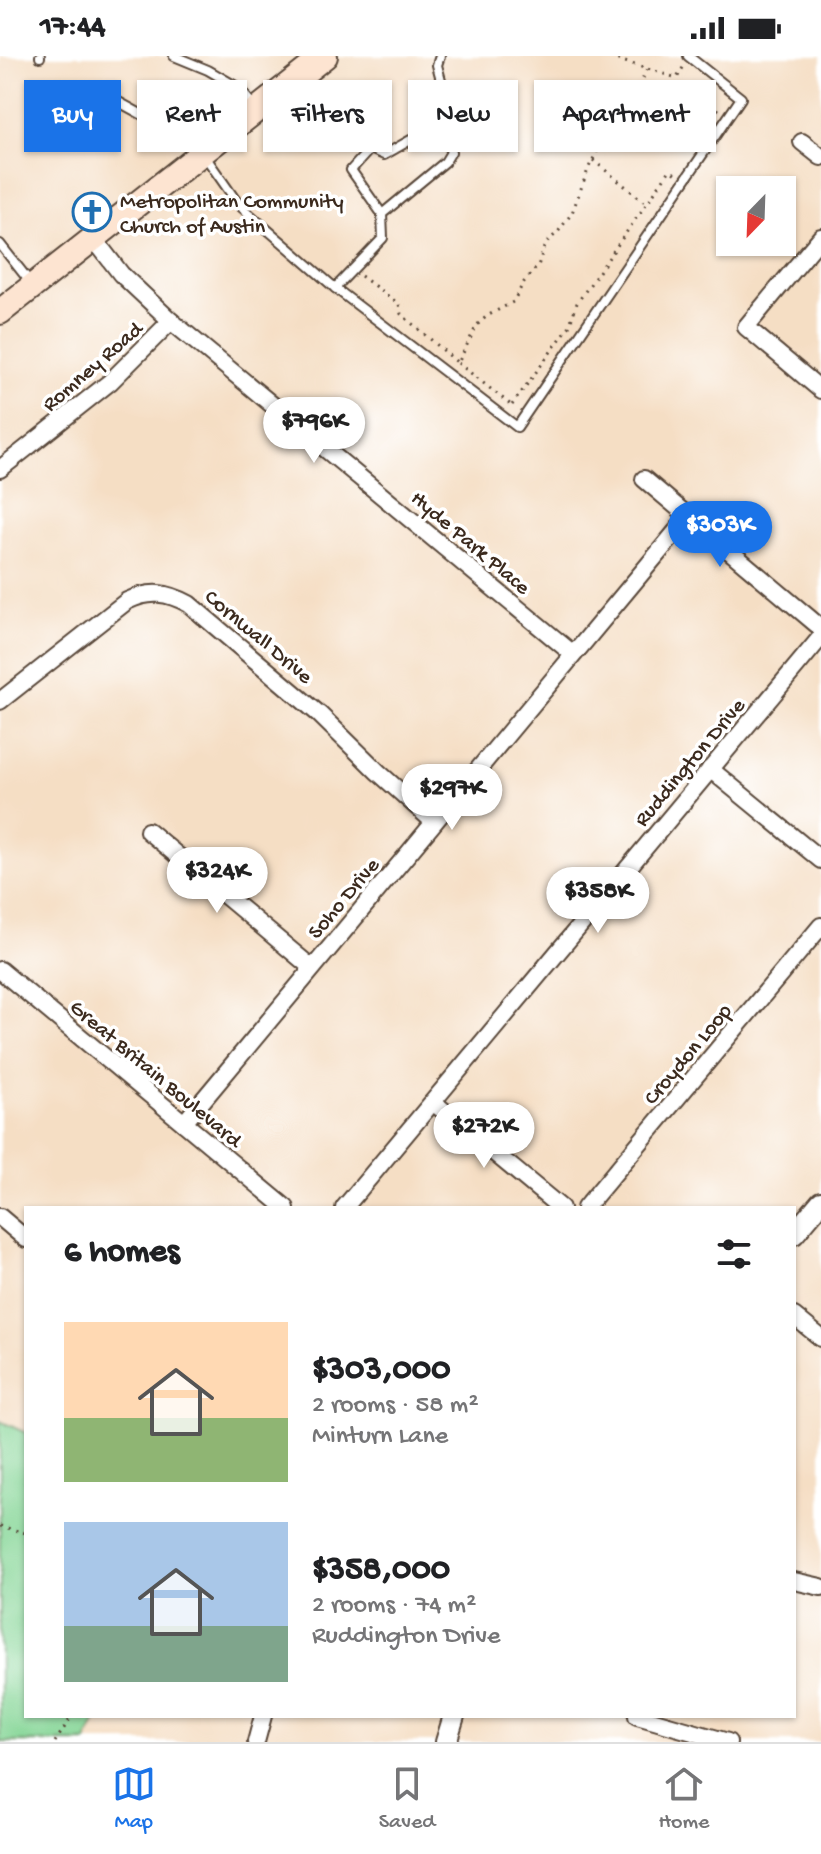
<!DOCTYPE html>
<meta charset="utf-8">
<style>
:root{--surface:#fff;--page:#f2f2f2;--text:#202124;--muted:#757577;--line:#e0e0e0;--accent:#1a73e8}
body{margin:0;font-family:"Gochi Hand",sans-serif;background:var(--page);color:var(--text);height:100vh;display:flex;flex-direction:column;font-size:30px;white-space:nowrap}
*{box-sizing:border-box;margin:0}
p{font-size:26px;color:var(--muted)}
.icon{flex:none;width:44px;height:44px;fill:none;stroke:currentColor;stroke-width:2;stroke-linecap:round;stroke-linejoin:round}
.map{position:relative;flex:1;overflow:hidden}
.details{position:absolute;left:24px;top:1150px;width:772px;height:512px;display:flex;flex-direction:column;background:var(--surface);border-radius:0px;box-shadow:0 2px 6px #0004}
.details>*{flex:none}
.top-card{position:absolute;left:24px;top:24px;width:774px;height:72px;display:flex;gap:16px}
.needle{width:52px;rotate:203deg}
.tools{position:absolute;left:716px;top:120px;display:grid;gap:16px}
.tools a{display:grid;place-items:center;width:80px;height:80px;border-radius:0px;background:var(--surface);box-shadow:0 2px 6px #0004;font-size:40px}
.price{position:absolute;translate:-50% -68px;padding:0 18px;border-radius:28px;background:#fff;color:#222;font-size:26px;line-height:52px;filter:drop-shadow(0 2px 4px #0008)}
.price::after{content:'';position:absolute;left:50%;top:48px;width:24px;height:18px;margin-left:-12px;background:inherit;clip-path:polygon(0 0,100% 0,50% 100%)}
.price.active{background:var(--accent);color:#fff}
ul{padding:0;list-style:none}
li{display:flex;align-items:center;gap:24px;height:200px;padding:0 40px}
li span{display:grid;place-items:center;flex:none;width:224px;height:160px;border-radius:0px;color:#555}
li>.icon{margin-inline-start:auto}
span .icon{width:96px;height:96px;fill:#fffc;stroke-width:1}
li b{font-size:34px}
h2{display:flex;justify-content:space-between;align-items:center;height:96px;padding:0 40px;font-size:34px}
.chip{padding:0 28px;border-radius:0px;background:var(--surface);box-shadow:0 2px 6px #0004;font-size:28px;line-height:72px}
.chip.active{background:var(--accent);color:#fff}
.status{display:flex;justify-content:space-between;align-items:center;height:56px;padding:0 40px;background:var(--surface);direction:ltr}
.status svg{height:22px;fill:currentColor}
.dock{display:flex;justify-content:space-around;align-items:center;height:112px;border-top:2px solid var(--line);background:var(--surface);font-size:22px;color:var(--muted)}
.dock a{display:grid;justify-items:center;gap:4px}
.dock .active{color:var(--accent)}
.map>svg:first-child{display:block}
.green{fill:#86d697;stroke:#60805a;stroke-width:2}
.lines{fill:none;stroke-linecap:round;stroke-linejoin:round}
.service-casing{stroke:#574537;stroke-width:12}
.minor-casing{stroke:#574537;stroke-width:20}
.tertiary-casing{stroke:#574537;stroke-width:24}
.secondary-casing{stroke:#574537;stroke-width:28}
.path{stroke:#574537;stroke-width:3;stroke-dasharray:2 6;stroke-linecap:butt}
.service{stroke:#fff;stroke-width:8}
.minor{stroke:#fff;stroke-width:16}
.tertiary{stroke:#fff;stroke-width:20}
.secondary{stroke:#fde4d1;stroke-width:24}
.labels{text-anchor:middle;stroke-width:7;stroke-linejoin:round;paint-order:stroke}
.poi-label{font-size:22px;fill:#3b2a1e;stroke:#fff;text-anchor:start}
.street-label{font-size:22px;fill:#3b2a1e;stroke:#fff}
</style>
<div class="status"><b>17:44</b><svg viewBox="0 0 49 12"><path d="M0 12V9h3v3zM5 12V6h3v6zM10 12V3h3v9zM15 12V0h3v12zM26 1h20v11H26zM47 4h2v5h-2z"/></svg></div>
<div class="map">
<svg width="821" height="1686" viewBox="0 0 821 1686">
<rect width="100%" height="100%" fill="#fff"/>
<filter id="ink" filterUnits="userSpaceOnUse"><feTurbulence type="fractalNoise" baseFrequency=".0125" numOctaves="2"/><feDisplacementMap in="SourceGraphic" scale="16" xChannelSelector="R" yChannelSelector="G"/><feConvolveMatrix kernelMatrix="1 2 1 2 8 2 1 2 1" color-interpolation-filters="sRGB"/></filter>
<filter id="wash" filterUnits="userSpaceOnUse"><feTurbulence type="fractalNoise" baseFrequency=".006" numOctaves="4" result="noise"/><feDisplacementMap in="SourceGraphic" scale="32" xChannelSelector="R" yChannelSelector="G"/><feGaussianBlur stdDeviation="1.8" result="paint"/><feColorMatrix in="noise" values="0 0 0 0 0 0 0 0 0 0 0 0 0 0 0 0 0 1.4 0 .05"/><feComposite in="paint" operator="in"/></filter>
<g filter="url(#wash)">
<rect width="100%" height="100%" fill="#f5dec4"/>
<path class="green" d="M0,1365L26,1377V1660H98L86,1686H0Z"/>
</g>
<g filter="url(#ink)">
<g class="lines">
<defs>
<g id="service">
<path d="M174,0L208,14L239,32L256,53"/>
<path d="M440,0L437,9L441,24L434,54L451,96L445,106L382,158L383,182L335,232L517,371L741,42L688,0"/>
<path d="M40,1V0"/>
<path d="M106,39L181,80L202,96L239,149L335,232"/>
<path d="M382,158L351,114L370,93L384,99L439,68"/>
<path d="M0,188L30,226"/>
</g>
<g id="minor">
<path d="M802,86L821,101"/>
<path d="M821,181L746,271L821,334"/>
<path d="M94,183L121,218L171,265L573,598"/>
<path d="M0,413L110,326L171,265"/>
<path d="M644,423L821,572"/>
<path d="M0,645L127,545C150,534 167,536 189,548L319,658L378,716L434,766"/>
<path d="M710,713L821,804"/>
<path d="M148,775L312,912"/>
<path d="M0,914L286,1152"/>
<path d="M433,1046L561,1152"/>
<path d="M184,1067L689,460"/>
<path d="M344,1152L821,581"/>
<path d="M585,1152L821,870"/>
<path d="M0,1161L26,1183"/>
<path d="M794,1260L821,1282"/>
<path d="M794,1525L821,1531"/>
<path d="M637,1660L728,1686"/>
<path d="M256,1686L263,1660"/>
</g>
<g id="tertiary">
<path d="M794,1178L821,1146"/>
<path d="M446,1686L454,1660"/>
</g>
<path id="secondary" d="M0,256L325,0"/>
</defs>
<use href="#service" class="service-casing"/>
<use href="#minor" class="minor-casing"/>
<use href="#tertiary" class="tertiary-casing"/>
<use href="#secondary" class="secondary-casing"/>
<g class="path">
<path d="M613,0L612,2L677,22L684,10"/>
<path d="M702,79L698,76L714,50L721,56"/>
<path d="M593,104L647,148"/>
<path d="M361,220L399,248L401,258L458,307L477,269L487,260L513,246L524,226L538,210L545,188L558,176L572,157L589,111L601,88L627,58L647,13"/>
<path d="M458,307L511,349"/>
<path d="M512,349L569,271L577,247L670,114L677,119"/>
<path d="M0,1470L26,1477"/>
<path d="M55,1686L72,1660"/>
</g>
<use href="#service" class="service"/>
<use href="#minor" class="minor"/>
<use href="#tertiary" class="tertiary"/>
<use href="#secondary" class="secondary"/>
</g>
</g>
<defs>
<symbol id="church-ring" viewBox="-11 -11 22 22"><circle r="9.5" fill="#fff" stroke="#1f6fb2" stroke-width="1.5"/><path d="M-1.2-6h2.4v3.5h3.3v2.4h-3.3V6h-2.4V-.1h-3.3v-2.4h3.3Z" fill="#1f6fb2"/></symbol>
</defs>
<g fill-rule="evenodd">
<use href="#church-ring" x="70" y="134" width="44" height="44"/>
</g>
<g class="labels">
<g class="poi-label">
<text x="120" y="151">Metropolitan Community<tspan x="120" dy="25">Church of Austin</tspan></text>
</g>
<g class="street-label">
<text transform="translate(91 309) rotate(-41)" y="8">Romney Road</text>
<text transform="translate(472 485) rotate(40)" y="8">Hyde Park Place</text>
<text transform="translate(260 579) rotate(40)" y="8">Cornwall Drive</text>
<text transform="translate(688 705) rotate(-50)" y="8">Ruddington Drive</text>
<text transform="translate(342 841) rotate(-50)" y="8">Soho Drive</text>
<text transform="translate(686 997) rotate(-50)" y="8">Croydon Loop</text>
<text transform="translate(157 1016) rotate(40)" y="8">Great Britain Boulevard</text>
</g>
</g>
</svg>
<div class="tools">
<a><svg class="needle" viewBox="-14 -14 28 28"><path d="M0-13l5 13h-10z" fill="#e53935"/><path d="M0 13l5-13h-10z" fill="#757577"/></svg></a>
</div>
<b class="price" style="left:314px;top:409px">$796K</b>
<b class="price active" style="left:720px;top:513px">$303K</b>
<b class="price" style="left:452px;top:776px">$297K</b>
<b class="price" style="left:217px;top:859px">$324K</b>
<b class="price" style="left:598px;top:879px">$358K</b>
<b class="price" style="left:484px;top:1114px">$272K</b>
<div class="top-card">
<a class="chip active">Buy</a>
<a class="chip">Rent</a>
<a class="chip">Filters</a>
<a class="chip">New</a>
<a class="chip">Apartment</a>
</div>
<section class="details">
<h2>6 homes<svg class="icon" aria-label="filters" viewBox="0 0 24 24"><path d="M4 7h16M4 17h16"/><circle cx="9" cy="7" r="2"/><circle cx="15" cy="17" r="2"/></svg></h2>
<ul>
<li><span style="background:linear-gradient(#ffd9b3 60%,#8fb573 0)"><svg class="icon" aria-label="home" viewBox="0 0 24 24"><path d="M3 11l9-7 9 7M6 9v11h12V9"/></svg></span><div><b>$303,000</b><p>2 rooms · 58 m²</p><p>Minturn Lane</p></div></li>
<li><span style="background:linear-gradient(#a9c7e8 65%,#7fa58c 0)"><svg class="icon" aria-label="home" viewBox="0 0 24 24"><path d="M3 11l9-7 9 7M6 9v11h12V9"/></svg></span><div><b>$358,000</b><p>2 rooms · 74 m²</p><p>Ruddington Drive</p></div></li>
</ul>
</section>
</div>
<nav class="dock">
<a class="active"><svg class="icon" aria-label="map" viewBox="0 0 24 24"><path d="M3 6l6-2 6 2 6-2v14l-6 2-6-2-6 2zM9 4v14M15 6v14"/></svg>Map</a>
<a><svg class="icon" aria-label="saved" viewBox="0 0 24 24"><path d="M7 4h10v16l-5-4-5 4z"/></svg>Saved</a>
<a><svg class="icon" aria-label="home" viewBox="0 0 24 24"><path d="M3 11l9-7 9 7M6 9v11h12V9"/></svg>Home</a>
</nav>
